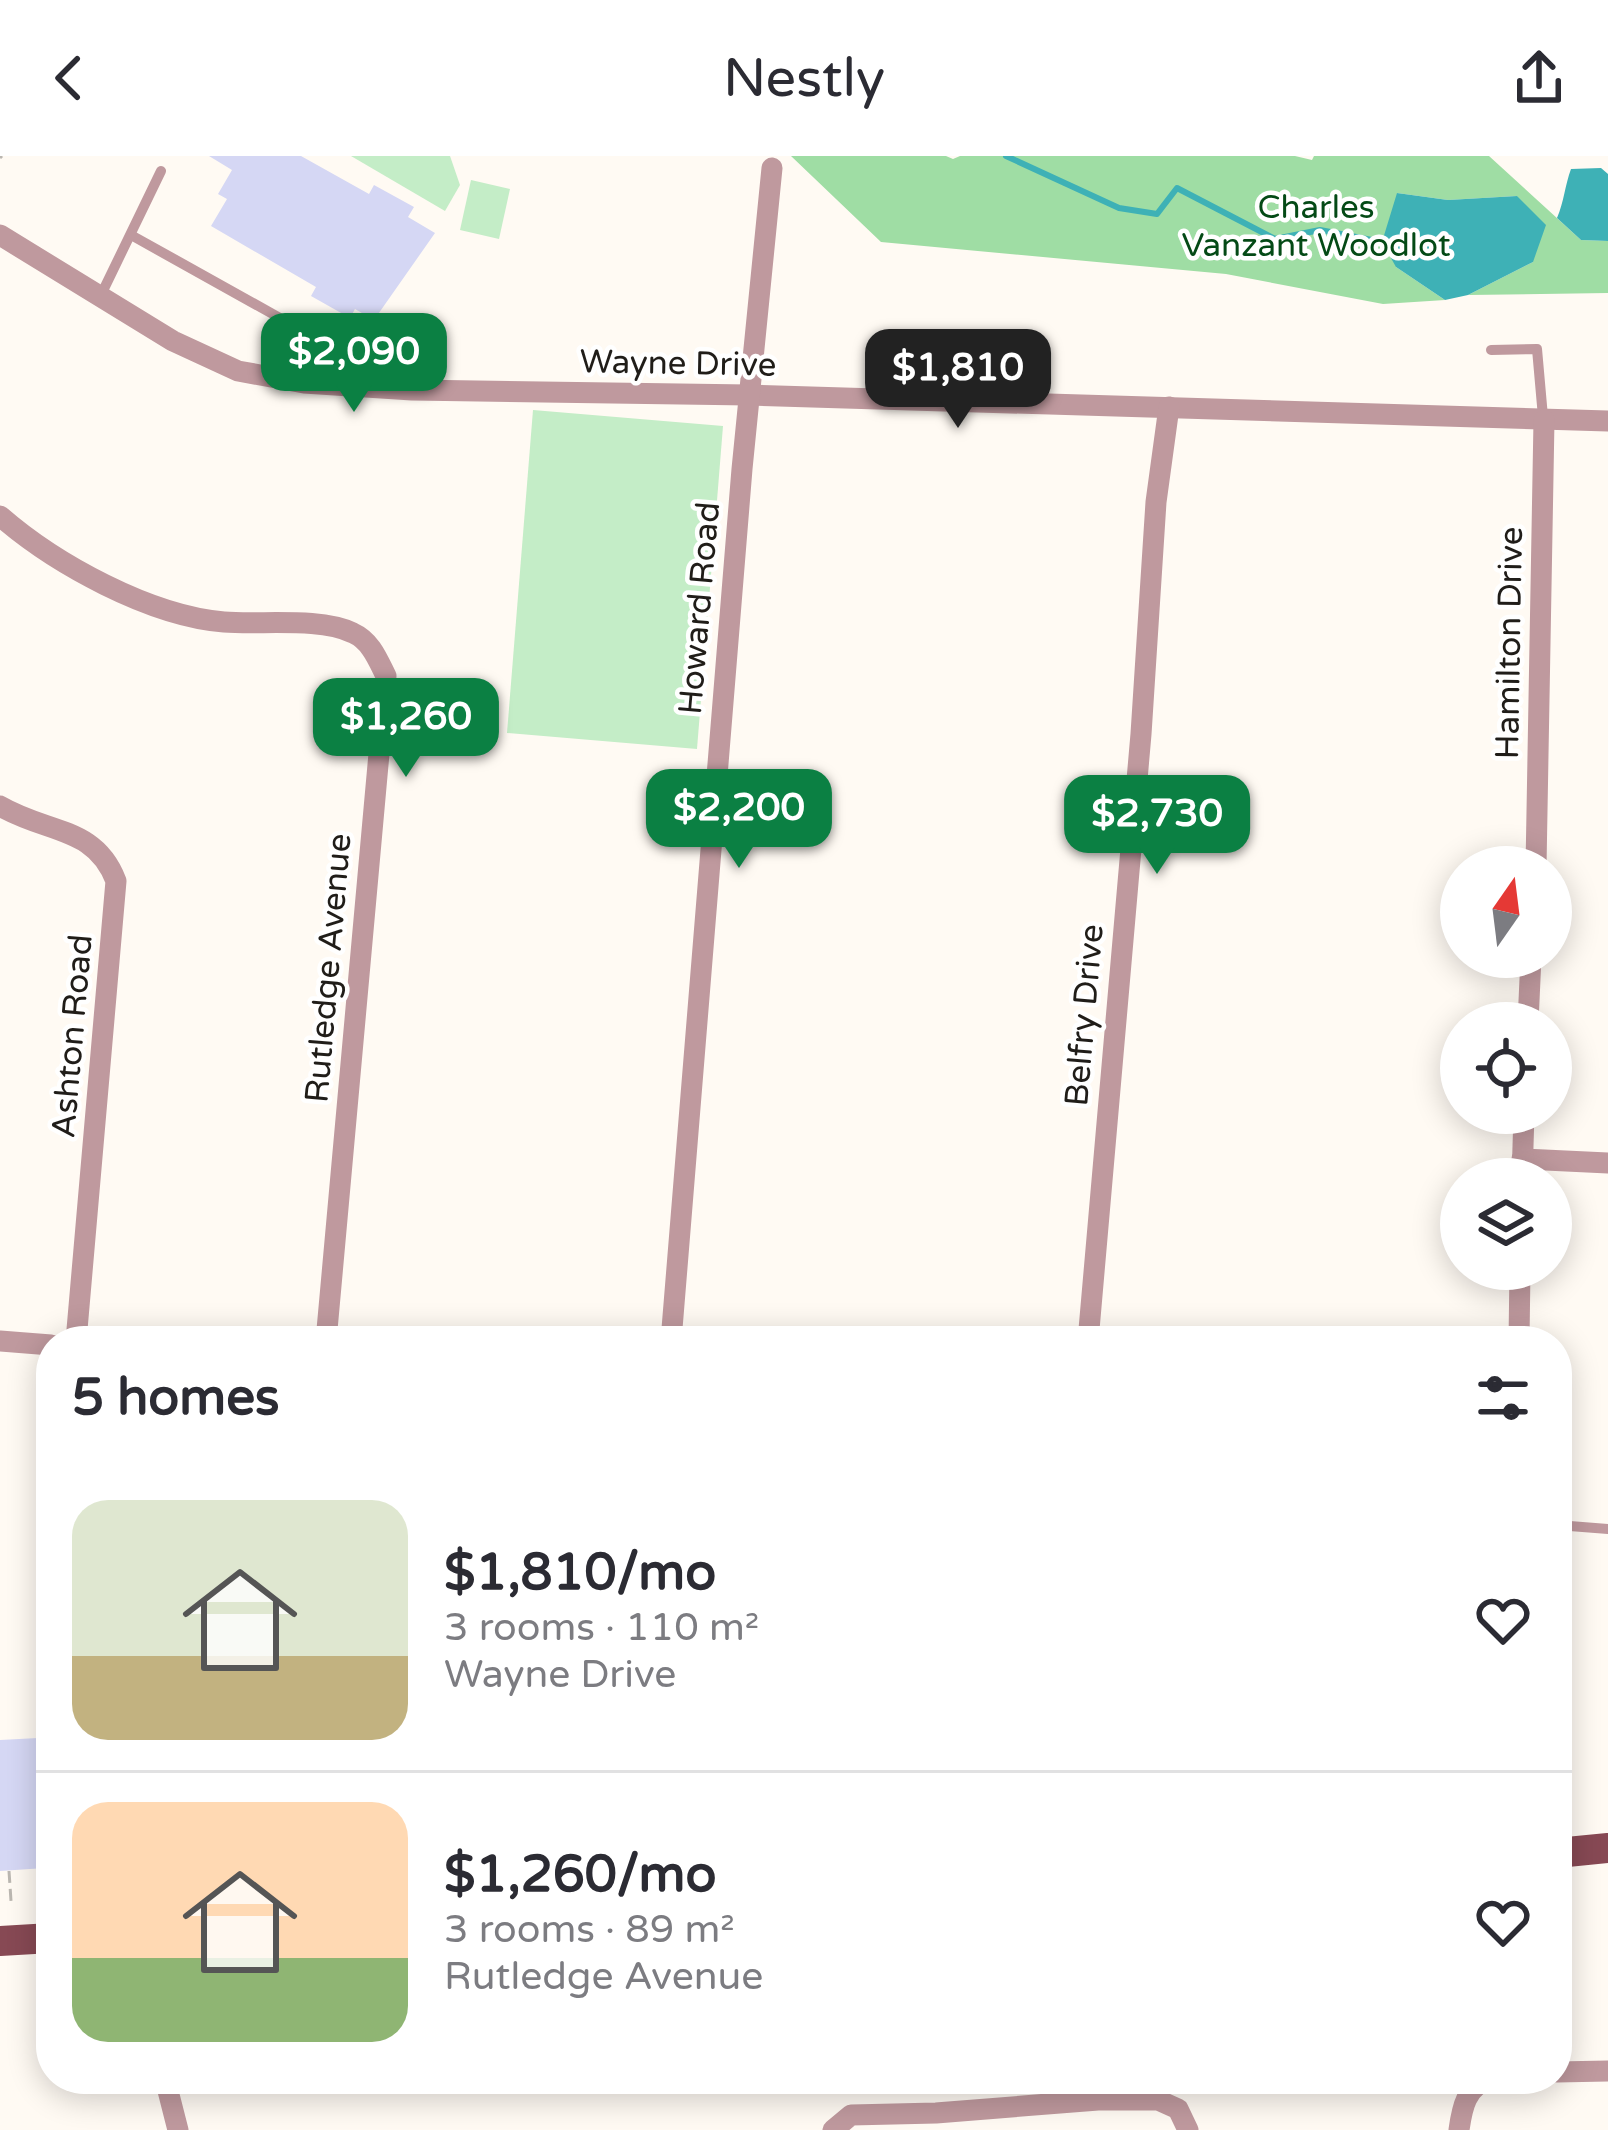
<!DOCTYPE html>
<meta charset="utf-8">
<style>
:root{--surface:#fff;--page:#f2f2f3;--text:#2b2b33;--muted:#7c7c81;--line:#e1e1e2;--accent:#0b8043}
body{margin:0;font-family:"Varela Round",sans-serif;background:var(--page);color:var(--text);height:100vh;display:flex;flex-direction:column;font-size:45px;white-space:nowrap}
*{box-sizing:border-box;margin:0}
p{font-size:39px;color:var(--muted)}
.icon{flex:none;width:66px;height:66px;fill:none;stroke:currentColor;stroke-width:2;stroke-linecap:round;stroke-linejoin:round}
.map{position:relative;flex:1;overflow:hidden}
.sheet{position:absolute;left:36px;top:1170px;width:1536px;height:768px;display:flex;flex-direction:column;background:var(--surface);border-radius:48px;box-shadow:0 6px 30px #0003}
.sheet>*{flex:none}
.needle{width:78px;rotate:14deg}
.buttons{position:absolute;left:1440px;top:690px;display:grid;gap:24px}
.buttons a{display:grid;place-items:center;width:132px;height:132px;border-radius:50%;background:var(--surface);box-shadow:0 6px 30px #0003;font-size:60px}
.price{position:absolute;translate:-50% -102px;padding:0 27px;border-radius:24px;background:var(--accent);color:#fff;font-size:39px;line-height:78px;filter:drop-shadow(0 3px 6px #0008)}
.price::after{content:'';position:absolute;left:50%;top:72px;width:36px;height:27px;margin-left:-18px;background:inherit;clip-path:polygon(0 0,100% 0,50% 100%)}
.price.current{background:#222;color:#fff}
ul{padding:0;list-style:none}
li{display:flex;align-items:center;gap:36px;height:300px;padding:0 36px}
li+li{border-top:3px solid var(--line)}
li span{display:grid;place-items:center;flex:none;width:336px;height:240px;border-radius:36px;color:#555}
li>.icon{margin-inline-start:auto}
span .icon{width:144px;height:144px;fill:#fffc;stroke-width:1}
li b{font-size:51px}
h2{display:flex;justify-content:space-between;align-items:center;height:144px;padding:0 36px;font-size:51px}
header{display:flex;justify-content:space-between;align-items:center;height:156px;padding:0 36px;background:var(--surface);font-size:54px;font-weight:600}
.map>svg:first-child{display:block}
.green{fill:#c4edc7}
.forest{fill:#9fdda4}
.water{fill:#3eb1b6}
.lines{fill:none;stroke-linecap:round;stroke-linejoin:round}
.stream{stroke:#3eb1b6;stroke-width:6}
.building{fill:#d5d7f4}
.path{stroke:#bbb7b1;stroke-width:3;stroke-dasharray:12 6;stroke-linecap:butt}
.service{stroke:#bf999e;stroke-width:10}
.minor{stroke:#bf999e;stroke-width:21}
.primary{stroke:#874954;stroke-width:30}
.labels{text-anchor:middle;stroke-width:9;stroke-linejoin:round;paint-order:stroke}
.park-label{font-size:33px;fill:#044a16;stroke:#fff}
.street-label{font-size:33px;fill:#201d19;stroke:#fff}
</style>
<header><svg class="icon" aria-label="back" viewBox="0 0 24 24"><path d="M15 5l-7 7 7 7"/></svg>Nestly<svg class="icon" aria-label="share" viewBox="0 0 24 24"><path d="M12 15V3M7 8l5-5 5 5M5 13v7h14v-7"/></svg></header>
<div class="map">
<svg width="1608" height="1974" viewBox="0 0 1608 1974">
<rect width="100%" height="100%" fill="#fffaf3"/>
<g class="green">
<path d="M351,0H450L460,29L445,55Z"/>
<path d="M471,24L510,33L499,83L460,74Z"/>
<path d="M533,254L723,270L697,593L507,577Z"/>
</g>
<path class="forest" d="M791,0H946L953,3L960,0H1295L1312,4L1314,0H1489L1581,84L1608,85V137L1468,139L1533,106L1517,40L1448,44L1397,37L1396,111L1445,144L1383,148L1226,118L881,86Z"/>
<g class="water">
<path d="M1601,12L1608,18V85L1581,84L1557,62C1564,46 1565,29 1571,13Z"/>
<path d="M1397,37L1448,44L1517,40L1546,69L1533,106L1468,139L1445,144L1396,111L1382,86Z"/>
</g>
<g class="lines">
<path class="stream" d="M1006,0L1119,52L1157,58L1177,32L1275,83L1320,74L1382,86"/>
</g>
<g class="building">
<path d="M209,0H301L369,38L374,29L414,51L408,61L435,77L374,164L355,153L350,162L311,140L316,131L211,70L227,43L218,38L232,14Z"/>
<path d="M38,1582L45,1712L0,1715V1584Z"/>
</g>
<g class="lines">
<g class="path">
<path d="M0,2L2,0"/>
<path d="M9,1715L11,1745"/>
</g>
<g class="service">
<path d="M131,79L296,171L290,224"/>
<path d="M100,141L161,15"/>
<path d="M1491,194L1537,193L1543,261"/>
<path d="M1557,1369L1608,1373"/>
</g>
<g class="minor">
<path d="M0,79L173,185L238,215L304,227L412,234L749,239L1608,265"/>
<path d="M0,360C55,408 150,460 224,466C261,469 320,461 353,477C371,485 378,504 386,520L326,1185"/>
<path d="M0,650C48,678 95,670 116,725L76,1185"/>
<path d="M1536,711L1544,264"/>
<path d="M1528,867L1531,801"/>
<path d="M1522,1003L1608,1007"/>
<path d="M1522,1023L1524,957"/>
<path d="M0,1185L51,1189"/>
<path d="M671,1185L742,313L772,12"/>
<path d="M1088,1185L1141,578L1156,346L1169,251"/>
<path d="M1519,1185L1520,1113"/>
<path d="M1557,1916L1608,1915"/>
<path d="M165,1923L178,1974"/>
<path d="M833,1974L851,1959L936,1957L1098,1944H1158L1178,1953L1188,1974"/>
<path d="M1459,1974C1462,1952 1466,1930 1490,1923"/>
</g>
<g class="primary">
<path d="M1557,1697L1608,1692"/>
<path d="M0,1785L51,1782"/>
</g>
</g>
<g class="labels">
<g class="park-label">
<text x="1316" y="62">Charles<tspan x="1316" dy="38">Vanzant Woodlot</tspan></text>
</g>
<g class="street-label">
<text transform="translate(678 206) rotate(1)" y="12">Wayne Drive</text>
<text transform="translate(698 452) rotate(-85)" y="12">Howard Road</text>
<text transform="translate(1508 487) rotate(-89)" y="12">Hamilton Drive</text>
<text transform="translate(327 812) rotate(-85)" y="12">Rutledge Avenue</text>
<text transform="translate(1083 859) rotate(-85)" y="12">Belfry Drive</text>
<text transform="translate(71 880) rotate(-85)" y="12">Ashton Road</text>
</g>
</g>
</svg>
<div class="buttons">
<a><svg class="needle" viewBox="-14 -14 28 28"><path d="M0-13l5 13h-10z" fill="#e53935"/><path d="M0 13l5-13h-10z" fill="#7c7c81"/></svg></a>
<a><svg class="icon" aria-label="locate" viewBox="0 0 24 24"><circle cx="12" cy="12" r="6"/><path d="M12 2v4M12 18v4M2 12h4M18 12h4"/></svg></a>
<a><svg class="icon" aria-label="layers" viewBox="0 0 24 24"><path d="M12 4l9 5-9 5-9-5zM3 14l9 5 9-5"/></svg></a>
</div>
<b class="price" style="left:354px;top:259px">$2,090</b>
<b class="price current" style="left:958px;top:275px">$1,810</b>
<b class="price" style="left:406px;top:624px">$1,260</b>
<b class="price" style="left:739px;top:715px">$2,200</b>
<b class="price" style="left:1157px;top:721px">$2,730</b>
<section class="sheet">
<h2>5 homes<svg class="icon" aria-label="filters" viewBox="0 0 24 24"><path d="M4 7h16M4 17h16"/><circle cx="9" cy="7" r="2"/><circle cx="15" cy="17" r="2"/></svg></h2>
<ul>
<li><span style="background:linear-gradient(#dfe7d0 65%,#c2b280 0)"><svg class="icon" aria-label="home" viewBox="0 0 24 24"><path d="M3 11l9-7 9 7M6 9v11h12V9"/></svg></span><div><b>$1,810/mo</b><p>3 rooms · 110 m²</p><p>Wayne Drive</p></div><svg class="icon" aria-label="heart" viewBox="0 0 24 24"><path d="M12 20l-8-8c-3-5 5-10 8-4 3-6 11-1 8 4z"/></svg></li>
<li><span style="background:linear-gradient(#ffd9b3 65%,#8fb573 0)"><svg class="icon" aria-label="home" viewBox="0 0 24 24"><path d="M3 11l9-7 9 7M6 9v11h12V9"/></svg></span><div><b>$1,260/mo</b><p>3 rooms · 89 m²</p><p>Rutledge Avenue</p></div><svg class="icon" aria-label="heart" viewBox="0 0 24 24"><path d="M12 20l-8-8c-3-5 5-10 8-4 3-6 11-1 8 4z"/></svg></li>
</ul>
</section>
</div>
